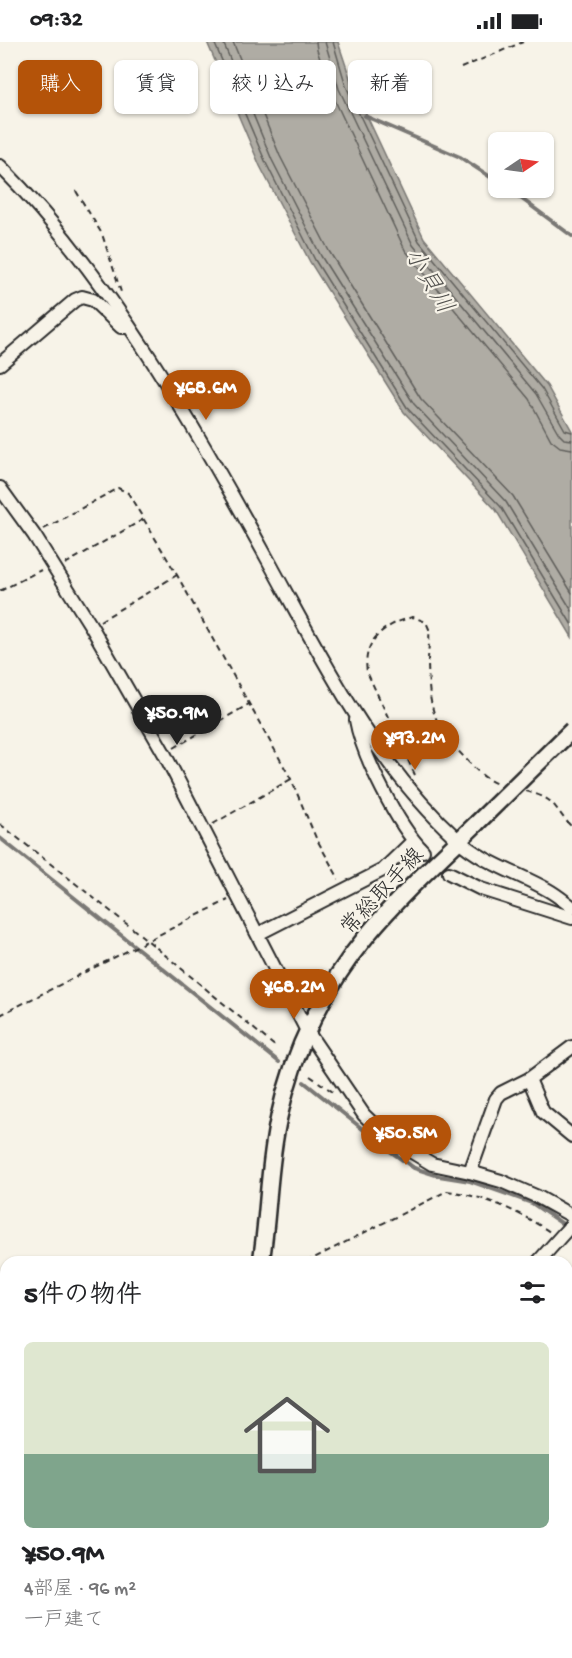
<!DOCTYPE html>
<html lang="ja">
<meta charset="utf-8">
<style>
:root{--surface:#fff;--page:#f2f2f2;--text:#202124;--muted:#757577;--line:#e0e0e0;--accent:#b45309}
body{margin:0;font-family:"Gochi Hand","Klee One",sans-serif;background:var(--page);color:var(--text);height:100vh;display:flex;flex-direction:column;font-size:22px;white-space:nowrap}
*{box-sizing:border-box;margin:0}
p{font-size:20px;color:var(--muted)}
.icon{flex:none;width:33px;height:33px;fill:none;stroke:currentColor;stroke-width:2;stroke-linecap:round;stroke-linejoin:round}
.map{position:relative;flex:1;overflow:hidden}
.side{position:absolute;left:0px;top:1214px;width:573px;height:404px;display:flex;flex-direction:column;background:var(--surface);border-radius:18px 18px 0 0;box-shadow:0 2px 4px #0004}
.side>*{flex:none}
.top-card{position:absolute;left:18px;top:18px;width:537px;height:54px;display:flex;gap:12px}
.needle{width:39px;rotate:77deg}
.buttons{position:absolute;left:488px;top:90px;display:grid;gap:12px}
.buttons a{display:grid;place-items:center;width:66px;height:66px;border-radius:9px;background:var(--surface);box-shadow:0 2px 4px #0004;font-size:30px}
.price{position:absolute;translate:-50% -51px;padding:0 14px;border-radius:21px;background:var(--accent);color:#fff;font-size:20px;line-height:39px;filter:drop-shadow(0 2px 3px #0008)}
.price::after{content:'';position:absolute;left:50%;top:36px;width:18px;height:14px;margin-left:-9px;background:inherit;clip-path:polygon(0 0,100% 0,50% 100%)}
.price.selected{background:#222;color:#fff}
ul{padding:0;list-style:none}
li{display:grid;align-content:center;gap:12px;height:318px;padding:0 24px}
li+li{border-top:2px solid var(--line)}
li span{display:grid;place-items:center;height:186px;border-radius:9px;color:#555}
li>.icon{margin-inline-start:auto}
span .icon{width:108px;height:108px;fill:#fffc;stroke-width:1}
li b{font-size:26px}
h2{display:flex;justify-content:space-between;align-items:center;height:72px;padding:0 24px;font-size:26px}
.tag{padding:0 21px;border-radius:9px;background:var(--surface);box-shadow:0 2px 4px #0004;font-size:21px;line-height:54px}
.tag.selected{background:var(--accent);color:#fff}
.status{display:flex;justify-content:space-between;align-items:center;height:42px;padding:0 30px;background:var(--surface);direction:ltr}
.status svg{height:16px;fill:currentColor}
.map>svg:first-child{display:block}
.water{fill:#afaca4;stroke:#7a7874;stroke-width:1.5}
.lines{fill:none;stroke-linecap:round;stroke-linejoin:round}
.shore{stroke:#605f5b;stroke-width:1.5}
.stream{stroke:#7a7874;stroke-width:4}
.minor-casing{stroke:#2b2b2b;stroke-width:16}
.major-casing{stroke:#2b2b2b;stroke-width:20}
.path{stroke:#2b2b2b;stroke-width:2;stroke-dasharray:6 4.5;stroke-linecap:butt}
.minor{stroke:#f7f3e8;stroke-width:12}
.major{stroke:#f7f3e8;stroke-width:15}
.major-bridge-casing{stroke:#2b2b2b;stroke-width:20;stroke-linecap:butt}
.major-bridge{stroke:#f7f3e8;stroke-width:15}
.labels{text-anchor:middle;stroke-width:4.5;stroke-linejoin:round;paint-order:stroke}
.street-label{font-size:22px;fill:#2b2b2b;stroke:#f7f3e8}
.water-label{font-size:24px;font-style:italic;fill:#53524f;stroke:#f7f3e8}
</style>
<div class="status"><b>09:32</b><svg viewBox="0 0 49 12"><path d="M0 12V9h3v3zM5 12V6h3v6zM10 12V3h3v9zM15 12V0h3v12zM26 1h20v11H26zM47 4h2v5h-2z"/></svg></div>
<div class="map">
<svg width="572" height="1616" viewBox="0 0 572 1616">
<rect width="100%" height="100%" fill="#f7f3e8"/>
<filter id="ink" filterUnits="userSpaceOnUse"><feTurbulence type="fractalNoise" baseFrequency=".0167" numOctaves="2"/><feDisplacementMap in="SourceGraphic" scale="12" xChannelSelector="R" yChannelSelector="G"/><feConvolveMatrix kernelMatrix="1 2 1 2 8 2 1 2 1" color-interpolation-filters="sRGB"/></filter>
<g filter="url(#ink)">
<path class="water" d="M207,0H338L352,42L424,196L547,344L572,389V595L496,468L404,370L310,220L260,124Z"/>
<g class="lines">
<g class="shore">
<path d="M214,0L266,121L315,218L408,367L501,465L572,583"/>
<path d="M223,0L272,118L321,214L414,362L506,460L572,569"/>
<path d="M233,0L280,114L329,209L421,357L513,454L572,551"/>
<path d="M316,0L317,8L331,50L405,208L529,357L551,398L560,405L572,407"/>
<path d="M325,0L339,47L413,203L536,352L559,392L564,397L572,398"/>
<path d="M333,0L346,44L419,199L542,347L565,388L572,390"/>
</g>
<g class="stream">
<path d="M365,74L460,115L498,140"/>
<path d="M507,146L572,194"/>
<path d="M0,796L279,1020"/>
<path d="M304,1040L390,1109L414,1126L439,1134L470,1139L532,1161L567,1185"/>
</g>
<defs>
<g id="minor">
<path d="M0,124C109,233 194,383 268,518C322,616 373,720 457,797C483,821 518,831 548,848C557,853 564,859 572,865"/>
<path d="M0,322L75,258L82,255L93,258L121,285H126"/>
<path d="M0,446L34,493L91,584L164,711L307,989L364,1073L387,1095L432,1122L470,1130L501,1139L538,1155L572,1174"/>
<path d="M356,678C362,713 398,784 423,809"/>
<path d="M449,831L481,847L572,876"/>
<path d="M258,892L383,828L413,799"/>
<path d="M529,1037L543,1070L572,1094"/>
<path d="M470,1130L496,1057L501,1051L529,1037L572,1005"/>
<path d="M538,1220L572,1182"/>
<path d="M389,1611L392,1616"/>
</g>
<g id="major">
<path d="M261,1220C269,1171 268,1122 279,1075C293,1008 325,944 368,892C401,852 440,817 477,781"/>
<path d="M0,1540L6,1537"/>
</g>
</defs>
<use href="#minor" class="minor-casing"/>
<use href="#major" class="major-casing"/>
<g class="path">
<path d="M461,26L523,0"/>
<path d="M76,149L102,192L121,250"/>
<path d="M44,487L118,446L128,451L177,533L291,737L316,796L339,837"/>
<path d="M65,522L144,477"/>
<path d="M0,549L41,528"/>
<path d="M100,579L177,533"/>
<path d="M174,706L249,662"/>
<path d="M415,733L367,630C362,598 385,582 413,575L426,580L429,587C430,598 428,608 428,620C429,666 432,682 465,716C474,726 485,738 498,742"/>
<path d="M526,749C559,758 551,764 572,785"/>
<path d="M0,782L147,898L277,1006"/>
<path d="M213,782L291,737"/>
<path d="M0,973L228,858"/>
<path d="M310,1034L333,1050"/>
<path d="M306,1220L447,1149C485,1154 518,1169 550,1190"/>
<path d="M0,1322L6,1334"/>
<path d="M0,1377L6,1373"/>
<path d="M567,1479L572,1477"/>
<path d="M292,1616L302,1611"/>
</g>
<use href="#minor" class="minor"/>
<use href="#major" class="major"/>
<defs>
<path id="major-bridge" d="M477,781L572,688"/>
</defs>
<use href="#major-bridge" class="major-bridge-casing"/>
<use href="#major-bridge" class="major-bridge"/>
</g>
</g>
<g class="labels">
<g class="street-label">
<text transform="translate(381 848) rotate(-47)" y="8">常総取手線</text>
</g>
<g class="water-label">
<text transform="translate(430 238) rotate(59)" y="8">小貝川</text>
</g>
</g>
</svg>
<div class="buttons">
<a><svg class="needle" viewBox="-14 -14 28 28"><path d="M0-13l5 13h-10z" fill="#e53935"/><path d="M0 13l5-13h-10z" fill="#757577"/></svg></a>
</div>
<b class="price" style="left:206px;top:379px">¥68.6M</b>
<b class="price selected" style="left:177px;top:704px">¥50.9M</b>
<b class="price" style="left:415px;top:729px">¥93.2M</b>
<b class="price" style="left:294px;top:978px">¥68.2M</b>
<b class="price" style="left:406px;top:1124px">¥50.5M</b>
<div class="top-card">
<a class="tag selected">購入</a>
<a class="tag">賃貸</a>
<a class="tag">絞り込み</a>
<a class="tag">新着</a>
</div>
<section class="side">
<h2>5件の物件<svg class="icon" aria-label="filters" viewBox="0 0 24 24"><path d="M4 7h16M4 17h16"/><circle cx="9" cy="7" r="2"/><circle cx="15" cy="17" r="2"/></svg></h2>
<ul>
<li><span style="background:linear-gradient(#dfe7d0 60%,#7fa58c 0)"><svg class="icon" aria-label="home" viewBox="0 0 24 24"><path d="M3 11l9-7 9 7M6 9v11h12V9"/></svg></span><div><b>¥50.9M</b><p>4部屋 · 96 m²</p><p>一戸建て</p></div></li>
</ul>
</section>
</div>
